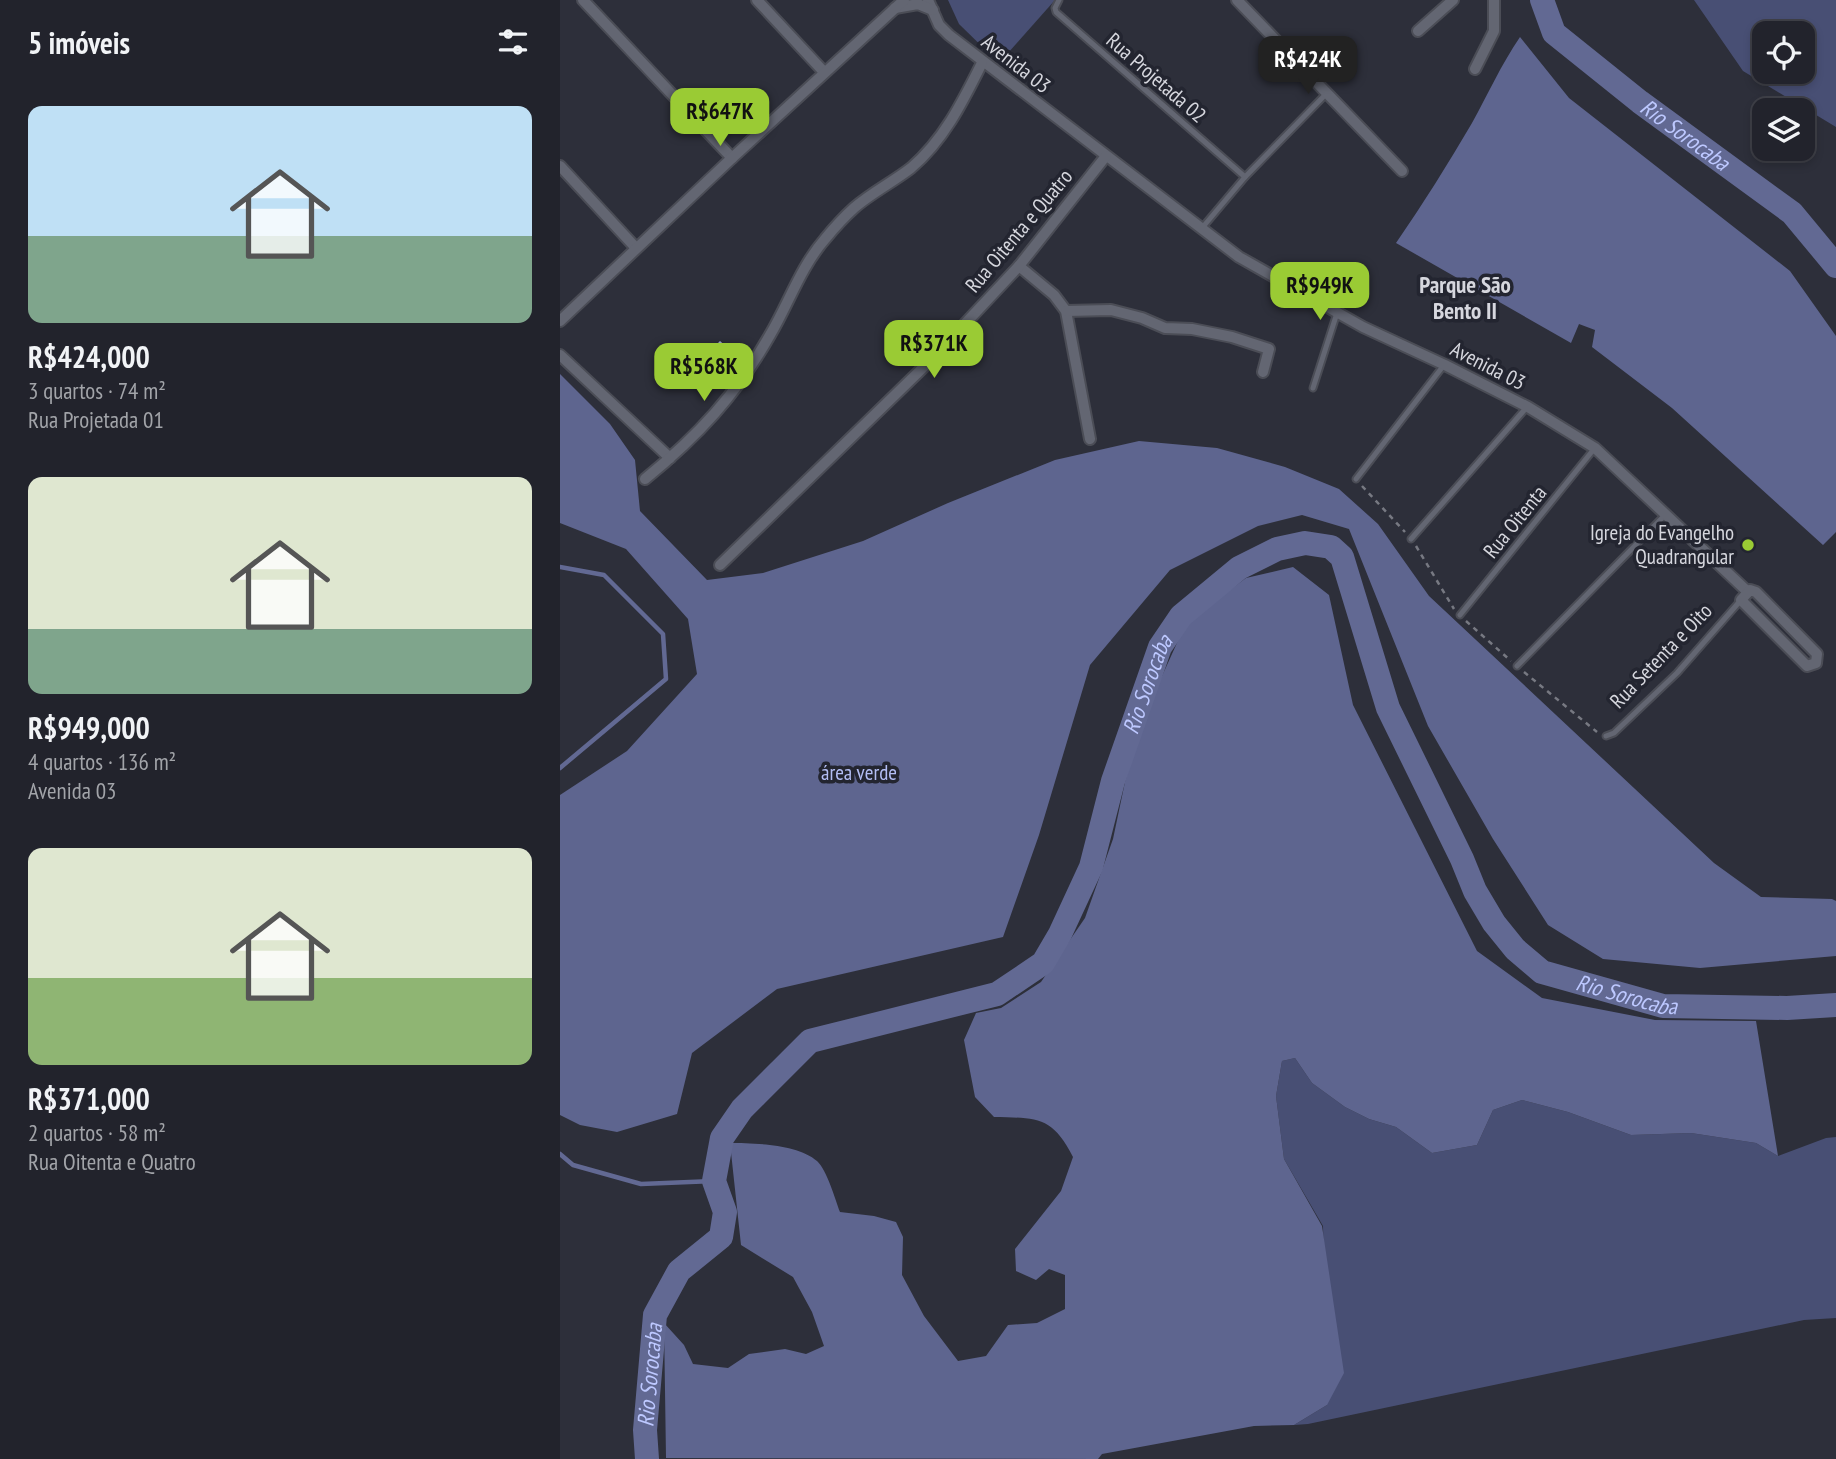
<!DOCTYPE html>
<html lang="pt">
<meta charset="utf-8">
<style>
:root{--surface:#22232c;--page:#2e2f38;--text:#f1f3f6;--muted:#a2a4a9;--line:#3f4048;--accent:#9acb34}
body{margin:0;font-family:"PT Sans Narrow",sans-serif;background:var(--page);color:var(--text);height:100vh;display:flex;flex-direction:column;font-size:26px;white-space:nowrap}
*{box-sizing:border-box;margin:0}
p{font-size:23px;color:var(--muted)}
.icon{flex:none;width:38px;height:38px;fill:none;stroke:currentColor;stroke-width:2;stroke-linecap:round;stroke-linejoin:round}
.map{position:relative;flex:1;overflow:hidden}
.panel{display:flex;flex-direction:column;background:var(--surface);width:560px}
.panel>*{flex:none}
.controls{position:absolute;left:1192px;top:21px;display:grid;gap:14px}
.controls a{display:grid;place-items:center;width:63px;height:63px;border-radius:14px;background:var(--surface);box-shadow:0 4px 10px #0003,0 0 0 2px var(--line);font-size:35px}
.price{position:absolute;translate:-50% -60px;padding:0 16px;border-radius:14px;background:var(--accent);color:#111;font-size:23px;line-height:46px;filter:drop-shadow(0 2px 4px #0008)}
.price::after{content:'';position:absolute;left:50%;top:42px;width:21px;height:16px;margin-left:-10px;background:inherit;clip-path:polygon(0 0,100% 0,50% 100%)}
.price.current{background:#222;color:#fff}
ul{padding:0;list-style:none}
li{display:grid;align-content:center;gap:14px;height:371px;padding:0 28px}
li span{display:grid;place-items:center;height:217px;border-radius:14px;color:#555}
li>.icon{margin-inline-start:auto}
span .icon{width:126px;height:126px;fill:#fffc;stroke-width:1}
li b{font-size:30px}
h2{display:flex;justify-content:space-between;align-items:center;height:84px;padding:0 28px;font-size:30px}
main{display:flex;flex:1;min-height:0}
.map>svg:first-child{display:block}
.green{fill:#484f74;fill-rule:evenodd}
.forest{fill:#5e658f}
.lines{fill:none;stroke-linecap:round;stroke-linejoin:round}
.stream{stroke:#626993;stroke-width:4.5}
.river{stroke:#626993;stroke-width:24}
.building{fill:#a9b2e0}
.service-casing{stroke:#4b4d56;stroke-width:9}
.minor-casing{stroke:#4b4d56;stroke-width:14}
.path{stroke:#777982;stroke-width:2.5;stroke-dasharray:5 5;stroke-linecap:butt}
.service{stroke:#636672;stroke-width:5}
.minor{stroke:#636672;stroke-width:10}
.poi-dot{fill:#9acb34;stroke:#232530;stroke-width:2.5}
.labels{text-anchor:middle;stroke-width:7;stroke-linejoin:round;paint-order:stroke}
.street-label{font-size:21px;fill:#d6d7de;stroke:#232530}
.poi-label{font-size:21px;fill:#d6d7de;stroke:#232530;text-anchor:end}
.park-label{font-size:21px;fill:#b3bef4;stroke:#232530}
.water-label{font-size:23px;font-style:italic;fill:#bdc8ff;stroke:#232530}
.neighbourhood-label{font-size:23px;font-weight:bold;fill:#d6d7de;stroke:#232530}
</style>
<main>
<section class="panel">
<h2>5 imóveis<svg class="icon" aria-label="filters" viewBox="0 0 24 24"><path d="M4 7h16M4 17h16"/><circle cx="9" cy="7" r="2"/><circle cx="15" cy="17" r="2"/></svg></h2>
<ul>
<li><span style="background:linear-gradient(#bfe0f5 60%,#7fa58c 0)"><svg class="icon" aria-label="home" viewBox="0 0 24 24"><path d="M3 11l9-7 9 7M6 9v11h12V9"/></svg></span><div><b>R$424,000</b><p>3 quartos · 74 m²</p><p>Rua Projetada 01</p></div></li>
<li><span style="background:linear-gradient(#dfe7d0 70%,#7fa58c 0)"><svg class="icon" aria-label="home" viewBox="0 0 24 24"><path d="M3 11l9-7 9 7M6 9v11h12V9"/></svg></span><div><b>R$949,000</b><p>4 quartos · 136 m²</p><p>Avenida 03</p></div></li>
<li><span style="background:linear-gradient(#dfe7d0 60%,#8fb573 0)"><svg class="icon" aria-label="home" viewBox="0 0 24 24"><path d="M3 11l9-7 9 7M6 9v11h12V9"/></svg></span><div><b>R$371,000</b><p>2 quartos · 58 m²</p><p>Rua Oitenta e Quatro</p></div></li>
</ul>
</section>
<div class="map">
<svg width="1276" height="1459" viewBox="0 0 1276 1459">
<rect width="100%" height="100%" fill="#2d2f3a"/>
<g class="green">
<path d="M388,0H495L439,63L399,24Z"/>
<path d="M1134,0H1276V127L1183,71ZM1242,33V72H1204V33Z"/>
<path d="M735,1058L752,1083L785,1107L809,1119L836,1127L872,1153L917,1145L933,1110L962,1100L1008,1112L1071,1135L1131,1133L1196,1143L1218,1156L1266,1138L1276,1137V1318L1244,1320L748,1424L734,1425L767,1405L763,1226L724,1159L716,1096L722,1061Z"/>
</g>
<g class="forest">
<path d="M960,37L1009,98L1230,271L1276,336V532L1263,545L1112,408L1032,347L1035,330L1019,324L1011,343L836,243C863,204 888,164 912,123C928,94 941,65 960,37Z"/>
<path d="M0,374L50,424L75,460L80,511L147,580L203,573L303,541L388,503L495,460L579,441L657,448L725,467L779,489L818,524L869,596L1154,863L1201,897L1272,899L1276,901V956L1140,968L1043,959L988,925L933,839L868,726L789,529L742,515L698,526L610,570L530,665L479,835L443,937L217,989L132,1053L117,1114L57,1132L20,1125L0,1115V795L67,751L137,674L128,619L66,549L0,523Z"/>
<path d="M733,567L769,595L793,705L917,951L982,998L1095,1020L1196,1021L1218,1156L1196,1143L1131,1133L1071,1135L1008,1112L962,1100L933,1110L917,1145L872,1153L836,1127L809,1119L785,1107L752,1083L735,1058L722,1061L716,1096L724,1159L762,1226L784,1373L767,1405L734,1425L694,1426L542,1454L538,1459L106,1458L104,1323L124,1345L133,1364L168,1368L189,1354L225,1349L246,1354L264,1346L252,1312L233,1277L181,1245L170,1143C193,1143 238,1144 257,1161C267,1170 275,1199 280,1212L314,1216L336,1222L343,1237L342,1275L364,1316L398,1361L426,1356L448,1325L477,1323L505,1309V1275L489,1269L476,1280L456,1271L455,1249L501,1191L513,1157C492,1116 477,1118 434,1117L415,1097L404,1040L416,1013L441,1008L481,982L525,918L553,839L565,782L588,707L626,623L686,578Z"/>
</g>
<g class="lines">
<g class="stream">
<path d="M0,567L44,575L103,634L106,679L0,768"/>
<path d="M0,1154L13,1165L81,1184L154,1181"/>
</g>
<g class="river">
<path id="s1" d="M982,0L994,33L1080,102L1232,213L1276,266"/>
<path id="s2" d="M87,1459L85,1430L95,1315L119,1271L161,1237L165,1212L154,1181L162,1138L182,1109L250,1041L437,994L483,963L500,934L531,867L553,781L600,647L621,616L679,568L717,549L745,543L771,547L782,557L828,708L902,859L915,891L934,923L955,949L982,972L1103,1006L1227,1008L1276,1005"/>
</g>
</g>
<path class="building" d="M160,341L170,350L156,369L140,357L148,346L152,349Z"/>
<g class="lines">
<defs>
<g id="service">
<path d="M499,0L495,8L496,12L685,177"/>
<path d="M642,228L685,177L766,94"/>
<path d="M753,388L777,313"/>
<path d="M796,479L884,365"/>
<path d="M851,539L967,407"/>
<path d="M900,615L1034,449"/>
<path d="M957,666L1106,514"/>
<path d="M1046,736L1054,733L1117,673L1181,600"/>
</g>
<g id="minor">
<path d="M23,0L172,158"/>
<path d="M197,0L264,72"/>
<path d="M368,0L379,25L389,35L679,257L803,327L885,365L968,407L1035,448L1188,592"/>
<path d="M677,0L842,171"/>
<path d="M335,8L358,4L373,10"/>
<path d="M858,31L893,0"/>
<path d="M915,69L934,31V0"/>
<path d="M0,166L76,248"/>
<path d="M459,266L494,295L506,311L530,439"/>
<path d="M506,311L551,310L582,318L605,328L632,329L672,337L709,349L703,372"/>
<path d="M0,321L172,158L344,0"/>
<path d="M0,355L110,458"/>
<path d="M85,479C138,436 176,395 210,335C229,303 240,268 265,239C274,228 284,217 294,208C311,193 333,182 351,168C384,140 403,101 422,63"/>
<path d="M160,565L372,359L459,266L546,156"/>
<path d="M1190,590L1196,592L1257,654L1256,663L1247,666L1181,600Z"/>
</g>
</defs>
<use href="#service" class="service-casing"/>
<use href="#minor" class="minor-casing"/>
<g class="path">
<path d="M802,486L845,532"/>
<path d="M856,546L894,609"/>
<path d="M906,621L951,661"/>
<path d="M964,672L1037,732"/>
</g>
<use href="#service" class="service"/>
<use href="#minor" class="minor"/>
</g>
<circle class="poi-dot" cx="1188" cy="545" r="7"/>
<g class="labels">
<g class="street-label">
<text transform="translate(456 64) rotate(38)" y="7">Avenida 03</text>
<text transform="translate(596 78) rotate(41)" y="7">Rua Projetada 02</text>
<text transform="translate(459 231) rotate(-50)" y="7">Rua Oitenta e Quatro</text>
<text transform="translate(928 366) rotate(27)" y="7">Avenida 03</text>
<text transform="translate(955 522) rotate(-51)" y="7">Rua Oitenta</text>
<text transform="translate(1101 656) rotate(-46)" y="7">Rua Setenta e Oito</text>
</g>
<g class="poi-label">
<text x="1174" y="540">Igreja do Evangelho<tspan x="1174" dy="24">Quadrangular</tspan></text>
</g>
<g class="park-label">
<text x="299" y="780">área verde</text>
</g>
<g class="water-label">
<text dy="8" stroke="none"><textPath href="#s1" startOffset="201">Rio Sorocaba</textPath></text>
<text dy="8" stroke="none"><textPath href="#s2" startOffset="1029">Rio Sorocaba</textPath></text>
<text dy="8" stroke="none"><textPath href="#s2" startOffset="1848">Rio Sorocaba</textPath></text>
<text dy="8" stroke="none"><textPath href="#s2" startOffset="84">Rio Sorocaba</textPath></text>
</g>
<g class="neighbourhood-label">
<text x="905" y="293">Parque São<tspan x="905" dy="26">Bento II</tspan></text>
</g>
</g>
</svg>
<div class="controls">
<a><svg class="icon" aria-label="locate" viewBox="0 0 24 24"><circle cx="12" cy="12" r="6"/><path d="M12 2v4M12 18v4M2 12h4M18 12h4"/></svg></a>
<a><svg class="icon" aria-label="layers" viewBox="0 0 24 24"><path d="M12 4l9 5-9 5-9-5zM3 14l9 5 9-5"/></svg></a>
</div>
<b class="price current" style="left:748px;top:96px">R$424K</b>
<b class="price" style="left:160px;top:148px">R$647K</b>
<b class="price" style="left:760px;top:322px">R$949K</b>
<b class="price" style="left:374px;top:380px">R$371K</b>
<b class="price" style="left:144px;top:403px">R$568K</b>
</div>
</main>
